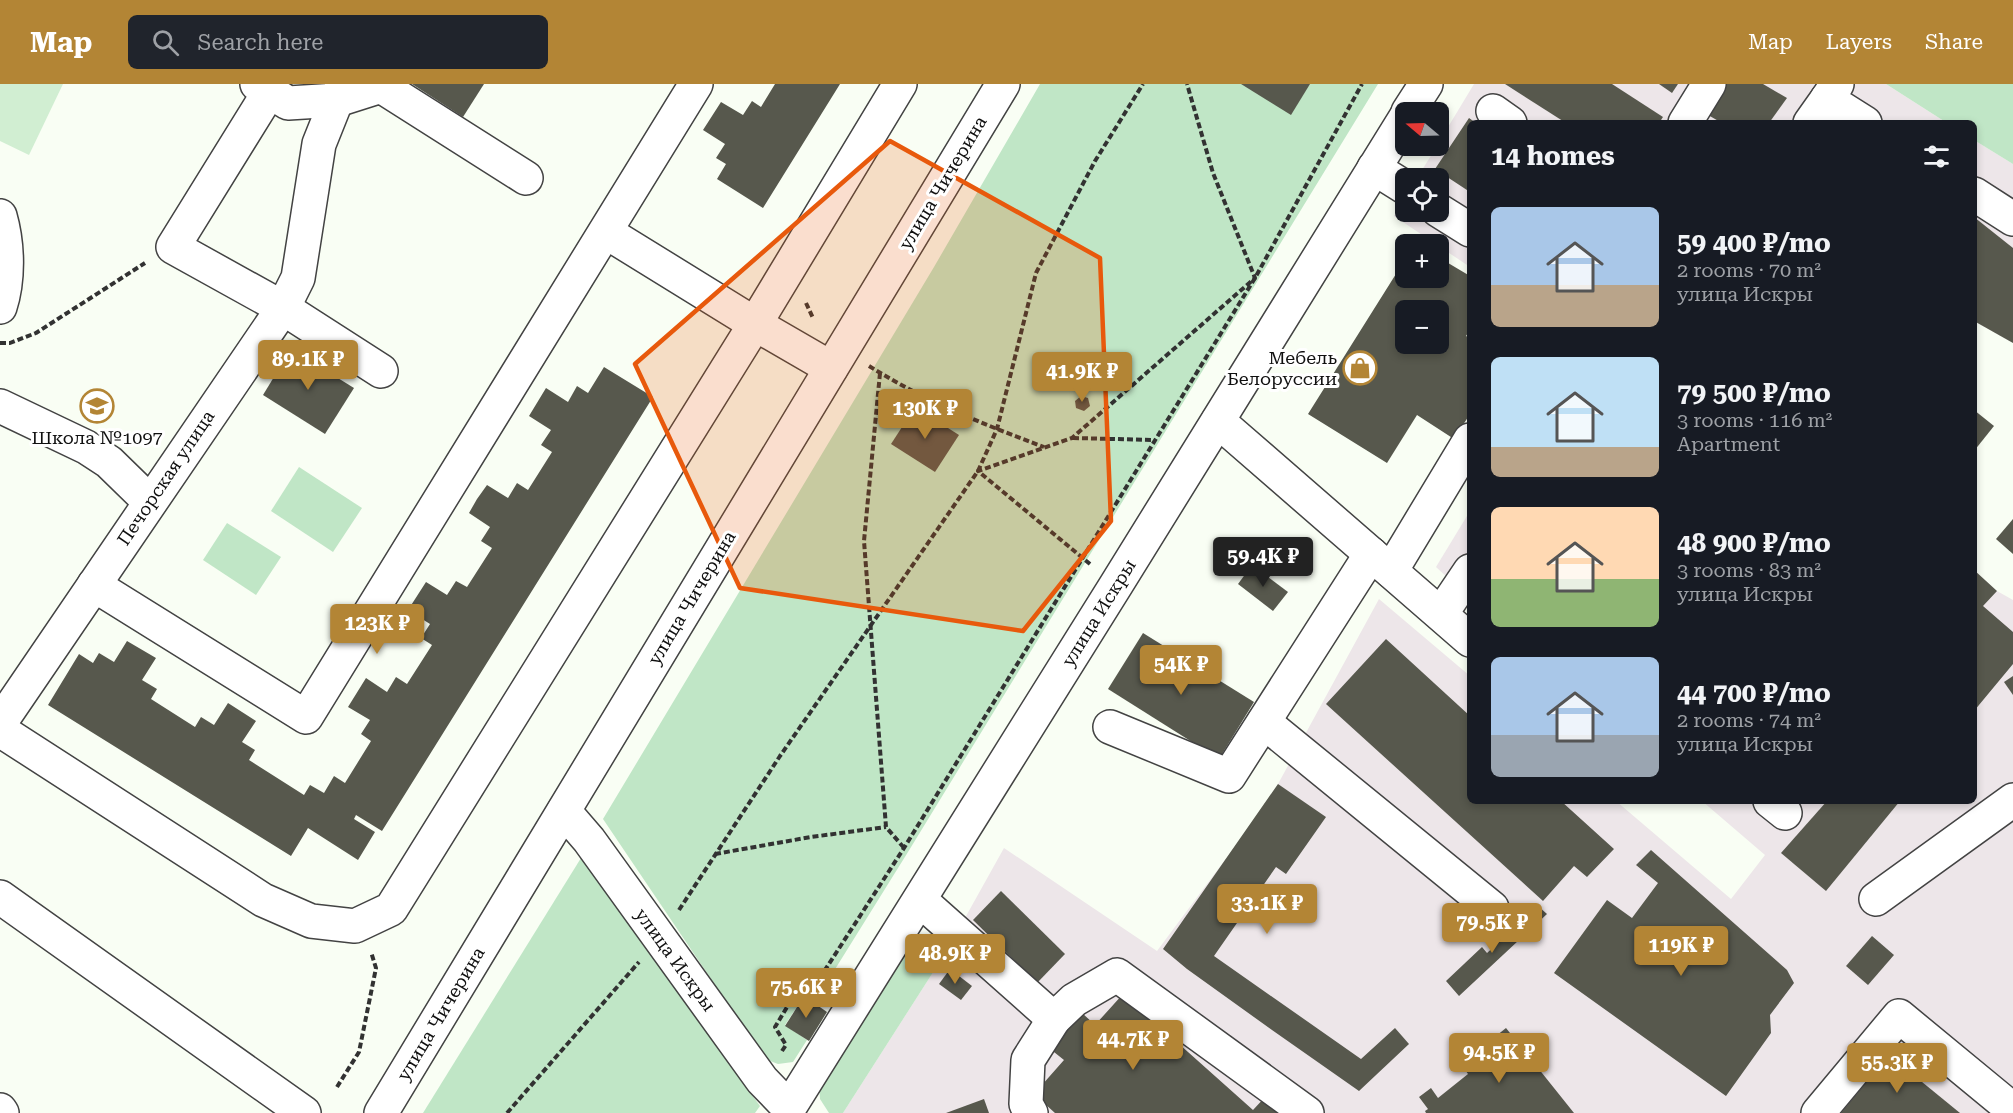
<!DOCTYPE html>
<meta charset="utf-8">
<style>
:root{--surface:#171b24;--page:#20242c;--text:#f1f3f6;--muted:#9ea1a6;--accent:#b38535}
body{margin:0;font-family:"Roboto Serif",serif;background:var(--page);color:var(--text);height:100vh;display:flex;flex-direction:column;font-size:22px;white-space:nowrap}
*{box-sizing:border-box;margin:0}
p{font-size:20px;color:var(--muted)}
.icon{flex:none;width:33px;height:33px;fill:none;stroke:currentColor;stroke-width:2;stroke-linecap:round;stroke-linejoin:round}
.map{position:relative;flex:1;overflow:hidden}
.sheet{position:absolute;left:1467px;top:36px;width:510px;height:684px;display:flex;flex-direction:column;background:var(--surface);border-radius:9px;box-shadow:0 3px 9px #0003}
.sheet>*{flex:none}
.needle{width:39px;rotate:289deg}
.tools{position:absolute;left:1395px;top:18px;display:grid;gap:12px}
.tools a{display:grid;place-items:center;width:54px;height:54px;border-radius:9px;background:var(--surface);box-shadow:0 3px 9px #0003;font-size:30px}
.price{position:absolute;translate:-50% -51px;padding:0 14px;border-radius:6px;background:var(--accent);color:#fff;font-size:20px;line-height:39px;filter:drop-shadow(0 2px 3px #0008)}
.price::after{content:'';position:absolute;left:50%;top:36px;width:18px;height:14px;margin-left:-9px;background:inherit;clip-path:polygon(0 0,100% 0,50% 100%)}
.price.active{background:#222;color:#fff}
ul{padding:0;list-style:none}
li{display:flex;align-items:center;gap:18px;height:150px;padding:0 24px}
li span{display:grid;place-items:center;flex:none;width:168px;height:120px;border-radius:9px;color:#555}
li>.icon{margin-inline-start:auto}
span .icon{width:72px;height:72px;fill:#fffc;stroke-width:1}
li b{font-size:26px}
h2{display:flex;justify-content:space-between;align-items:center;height:72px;padding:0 24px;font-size:26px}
header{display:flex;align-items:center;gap:36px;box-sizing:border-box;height:84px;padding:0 30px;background:var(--accent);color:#fff}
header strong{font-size:28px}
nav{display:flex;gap:33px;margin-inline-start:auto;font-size:21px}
.search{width:420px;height:54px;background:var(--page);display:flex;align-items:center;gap:15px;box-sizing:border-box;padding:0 21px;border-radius:9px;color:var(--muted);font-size:22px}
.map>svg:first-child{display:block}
.industrial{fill:#ede6e9}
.green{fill:#c0e6c6}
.pitch{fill:#d1eed2}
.building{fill:#57584d;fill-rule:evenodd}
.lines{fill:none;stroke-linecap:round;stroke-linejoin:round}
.minor-casing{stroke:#434343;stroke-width:36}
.path{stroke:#323232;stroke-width:4;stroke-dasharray:6 3;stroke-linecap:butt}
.minor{stroke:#fff;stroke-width:33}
.marked{fill:#e8590c;fill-opacity:0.2;stroke:#e8590c;stroke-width:4.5;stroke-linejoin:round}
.labels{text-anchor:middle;stroke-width:6;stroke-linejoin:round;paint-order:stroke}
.street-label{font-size:18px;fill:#101010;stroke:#fff}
.poi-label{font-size:18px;fill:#101010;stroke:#fff;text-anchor:end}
</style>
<header>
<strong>Map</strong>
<div class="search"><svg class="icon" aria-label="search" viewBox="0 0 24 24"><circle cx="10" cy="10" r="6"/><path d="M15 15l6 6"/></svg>Search here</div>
<nav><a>Map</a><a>Layers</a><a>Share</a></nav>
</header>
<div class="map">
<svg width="2013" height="1029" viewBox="0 0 2013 1029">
<rect width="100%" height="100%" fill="#f9fef4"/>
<g class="industrial">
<path d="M1474,0H1886L1947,39H1470V183L1394,132L1405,113L1406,128H1438V94H1417L1437,62H1438L1439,58Z"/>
<path d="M1974,56L2013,80V259L1974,237Z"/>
<path d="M1470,427V514L1436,483Z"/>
<path d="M1974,486L1997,507L2013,516V1029H843L946,868L1004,764L1157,867L1239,757L1278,700L1379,515L1470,592V717H1616L1731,815L1765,771L1702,717H1974Z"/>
</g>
<g class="green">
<path d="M1040,0H1378L908,768L814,919L804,912L785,941L807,956L793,978L778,980L765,975L603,735L934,183Z"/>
<path d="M1886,0H2013V80L1974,56V39H1947Z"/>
<path d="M299,383L362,424L333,468L271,427Z"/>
<path d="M227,439L281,473L256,511L203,476Z"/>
<path d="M581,774L760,1022L755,1029H423Z"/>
<path d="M914,862L934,863L946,868L843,1029H829L820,1015L819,1000L893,874Z"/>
</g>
<path class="pitch" d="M0,0H63L29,71L0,57Z"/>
<g class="building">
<path d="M412,0H484L463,33Z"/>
<path d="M775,0H840L763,124L717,95L726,80L716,74L725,60L703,46L721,18L743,31L752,17L761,23Z"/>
<path d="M1241,0H1310L1291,31Z"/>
<path d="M1505,0H1612L1663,33L1659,39H1566Z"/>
<path d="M1659,0H1678L1672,9Z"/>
<path d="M1726,0H1763L1787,14L1769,39H1722L1708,31Z"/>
<path d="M1469,34L1476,39H1470V108L1435,85Z"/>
<path d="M1974,133L2013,164V259L1974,237Z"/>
<path d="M1438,173L1470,192V246L1466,252L1470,254V330L1454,355L1417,331L1387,379L1308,330L1406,174V194H1438ZM1406,226H1438V260H1406Z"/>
<path d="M291,265L354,304L325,350L263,311Z"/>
<path d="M604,283L653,313L382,747L356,731L354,735L375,748L358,776L308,744L291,772L48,621L79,570L93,579L99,569L114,578L127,557L156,574L142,596L157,605L151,615L195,643L201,633L214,641L228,619L256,637L242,658L255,666L249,676L304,711L310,701L324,709L334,692L345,699L371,657L361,650L370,636L348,623L366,594L387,608L396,593L407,600L432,561L421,554L430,540L408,526L426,498L447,511L456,497L467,503L492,464L481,457L490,443L469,429L477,415L487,401L508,414L517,399L528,406L552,368L541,361L551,346L529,332L546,304L568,318L577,302L588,309Z"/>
<path d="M1081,312L1088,314L1090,322L1084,327L1076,324L1075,317Z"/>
<path d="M915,323L959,351L935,388L891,360Z"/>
<path d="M1974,326L1994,342L1974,367Z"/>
<path d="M2013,435V470L1996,455Z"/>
<path d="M1252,481L1288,508L1273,527L1238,500Z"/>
<path d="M1974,486L1997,507L1983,522L2013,548V580L1974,627Z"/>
<path d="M1143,549L1254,618L1219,675L1108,605Z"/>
<path d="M1386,555L1470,632V717H1561L1614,765L1587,793L1574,782L1543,817L1326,620Z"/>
<path d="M2013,592V611L2004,598Z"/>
<path d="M1278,700L1326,733L1286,790L1276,783L1214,872L1361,975L1395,944L1409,960L1359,1007L1272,946L1187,885L1163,865Z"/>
<path d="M1827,717H1900L1826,807L1781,769Z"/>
<path d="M1651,766L1787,886L1794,899L1770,931L1771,949L1726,1012L1554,889L1607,816L1632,834L1658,799L1636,781Z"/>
<path d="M1001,807L1065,870L1037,899L973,836Z"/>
<path d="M1538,822L1547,830L1459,912L1446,897L1482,863L1487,869Z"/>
<path d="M1872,852L1894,871L1868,901L1846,882Z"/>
<path d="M950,885L972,902L961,916L939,900Z"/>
<path d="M1123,910L1253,1026L1266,1012L1285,1029H1055L1034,1010L1064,976L1049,964L1081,928L1095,941Z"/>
<path d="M804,912L827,928L809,957L785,942Z"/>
<path d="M1506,944L1574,1029H1426L1425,1027L1428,1025L1419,1013L1431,1004L1438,1014L1468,990L1461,980Z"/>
<path d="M1889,971L1960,1029H1841Z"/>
<path d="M984,1015L989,1029H946Z"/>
</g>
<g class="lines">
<defs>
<g id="minor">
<path d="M257,0L288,19L337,16L381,2L526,94"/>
<path d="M1837,0L1827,15L1865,39"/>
<path d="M269,8L173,163L283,224L381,287"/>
<path d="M1493,27L1510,39"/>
<path d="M1408,28L1426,0"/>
<path d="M1685,39L1709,0"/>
<path d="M1810,39L1827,15"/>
<path d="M1374,84L1406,104"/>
<path d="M1974,110L2013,135"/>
<path d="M1438,126L1470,146"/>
<path d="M0,132C8,160 9,195 0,223"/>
<path d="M606,148L755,240L831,284"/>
<path d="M0,322L86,363L109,378L150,418"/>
<path d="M1218,337L1470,556"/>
<path d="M1391,487L1470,356"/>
<path d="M94,501L306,633L696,0"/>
<path d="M1441,530L1470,487"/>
<path d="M1264,638L1492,824"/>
<path d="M0,639L283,224L298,194L319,60L343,0"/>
<path d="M1110,643L1229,692L1371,470"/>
<path d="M0,646L263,816L311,837L355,842L391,825L755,240L900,0"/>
<path d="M1770,717L1785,729"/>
<path d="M564,727L589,756L762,996L789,1024L1116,501L1406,33"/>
<path d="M0,813L304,1029"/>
<path d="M1876,815L2013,716"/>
<path d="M920,816L1054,935L1074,916L1117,891L1307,1029"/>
<path d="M0,1026L2,1029"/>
<path d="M381,1029L1003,0"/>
<path d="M1031,1029L1026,1020L1028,976L1054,935"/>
<path d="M1818,1029L1899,932L2013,1026"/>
</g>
</defs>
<use href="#minor" class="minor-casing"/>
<g class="path">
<path d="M806,219L813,234"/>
<path d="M0,259H10L36,249L145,179"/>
<path d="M869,282C923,316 985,341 1044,363"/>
<path d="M880,289L864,457L886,743L905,765"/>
<path d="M1073,354L1155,356"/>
<path d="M1090,480L978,387L1072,354L1255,194L1213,89L1187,0"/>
<path d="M715,770L811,753L886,743"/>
<path d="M679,826L780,672L978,387L997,345L1036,189L1095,77L1143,0"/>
<path d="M782,967L786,961L775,943L798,905L814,903L904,764L1255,194L1362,0"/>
<path d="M337,1003L359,968L376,884L371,868"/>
<path d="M507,1029L639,878"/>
</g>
<use href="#minor" class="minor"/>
</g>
<path class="marked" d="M890,57L1100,174L1111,437L1023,547L740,504L635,280Z"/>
<defs>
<symbol id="shop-ring" viewBox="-11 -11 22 22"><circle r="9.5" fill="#fff" stroke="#b38535" stroke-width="1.5"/><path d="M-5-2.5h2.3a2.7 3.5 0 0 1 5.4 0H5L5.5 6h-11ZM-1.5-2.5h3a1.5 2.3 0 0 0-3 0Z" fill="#b38535"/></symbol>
<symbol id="school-ring" viewBox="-11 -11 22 22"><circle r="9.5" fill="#fff" stroke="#b38535" stroke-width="1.5"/><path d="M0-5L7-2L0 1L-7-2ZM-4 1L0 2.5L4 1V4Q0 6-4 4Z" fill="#b38535"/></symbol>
</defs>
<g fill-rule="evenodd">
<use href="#shop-ring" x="1341" y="265" width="38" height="38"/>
<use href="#school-ring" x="78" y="303" width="38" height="38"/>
</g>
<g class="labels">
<g class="street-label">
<text transform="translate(943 99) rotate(-59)" y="6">улица Чичерина</text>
<text transform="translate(166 394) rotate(-56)" y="6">Печорская улица</text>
<text transform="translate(692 514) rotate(-59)" y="6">улица Чичерина</text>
<text transform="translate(1099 529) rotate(-58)" y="6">улица Искры</text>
<text transform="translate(675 876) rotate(54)" y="6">улица Искры</text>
<text transform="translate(441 930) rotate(-59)" y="6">улица Чичерина</text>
</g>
<g class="poi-label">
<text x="1337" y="280">Мебель<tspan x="1337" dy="21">Белоруссии</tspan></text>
<text x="97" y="360" text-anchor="middle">Школа №1097</text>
</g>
</g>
</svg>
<div class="tools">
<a><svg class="needle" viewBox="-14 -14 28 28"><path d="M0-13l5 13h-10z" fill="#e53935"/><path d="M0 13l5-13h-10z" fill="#9ea1a6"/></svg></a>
<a><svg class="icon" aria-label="locate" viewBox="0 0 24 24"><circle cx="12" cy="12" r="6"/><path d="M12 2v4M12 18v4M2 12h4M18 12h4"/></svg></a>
<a>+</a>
<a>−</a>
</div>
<b class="price" style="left:308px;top:307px">89.1K ₽</b>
<b class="price" style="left:1082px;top:319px">41.9K ₽</b>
<b class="price" style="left:925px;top:356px">130K ₽</b>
<b class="price active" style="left:1263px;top:504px">59.4K ₽</b>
<b class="price" style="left:377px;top:571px">123K ₽</b>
<b class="price" style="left:1181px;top:612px">54K ₽</b>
<b class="price" style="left:1267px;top:851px">33.1K ₽</b>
<b class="price" style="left:1492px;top:870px">79.5K ₽</b>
<b class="price" style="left:1681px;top:893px">119K ₽</b>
<b class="price" style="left:955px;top:901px">48.9K ₽</b>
<b class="price" style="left:806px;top:935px">75.6K ₽</b>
<b class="price" style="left:1133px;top:987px">44.7K ₽</b>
<b class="price" style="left:1499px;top:1000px">94.5K ₽</b>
<b class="price" style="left:1897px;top:1010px">55.3K ₽</b>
<section class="sheet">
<h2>14 homes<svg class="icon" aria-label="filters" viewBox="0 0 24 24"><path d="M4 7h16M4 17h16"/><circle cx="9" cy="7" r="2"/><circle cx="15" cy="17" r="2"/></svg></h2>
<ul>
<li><span style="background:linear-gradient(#a9c7e8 65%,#b9a48a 0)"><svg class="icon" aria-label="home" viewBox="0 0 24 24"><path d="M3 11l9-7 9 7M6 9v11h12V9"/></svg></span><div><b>59 400 ₽/mo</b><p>2 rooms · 70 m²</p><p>улица Искры</p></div></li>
<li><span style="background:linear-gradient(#bfe0f5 75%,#b9a48a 0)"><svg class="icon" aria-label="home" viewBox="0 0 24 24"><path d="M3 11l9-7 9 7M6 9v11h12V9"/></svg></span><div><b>79 500 ₽/mo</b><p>3 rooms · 116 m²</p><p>Apartment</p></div></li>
<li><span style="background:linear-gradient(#ffd9b3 60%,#8fb573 0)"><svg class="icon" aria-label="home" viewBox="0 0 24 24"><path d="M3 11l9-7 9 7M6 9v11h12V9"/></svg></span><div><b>48 900 ₽/mo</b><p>3 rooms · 83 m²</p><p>улица Искры</p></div></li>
<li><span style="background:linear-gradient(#a9c7e8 65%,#9aa5b1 0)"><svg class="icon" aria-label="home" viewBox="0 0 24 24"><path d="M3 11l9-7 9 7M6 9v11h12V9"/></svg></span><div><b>44 700 ₽/mo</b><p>2 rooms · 74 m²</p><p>улица Искры</p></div></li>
</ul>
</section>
</div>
